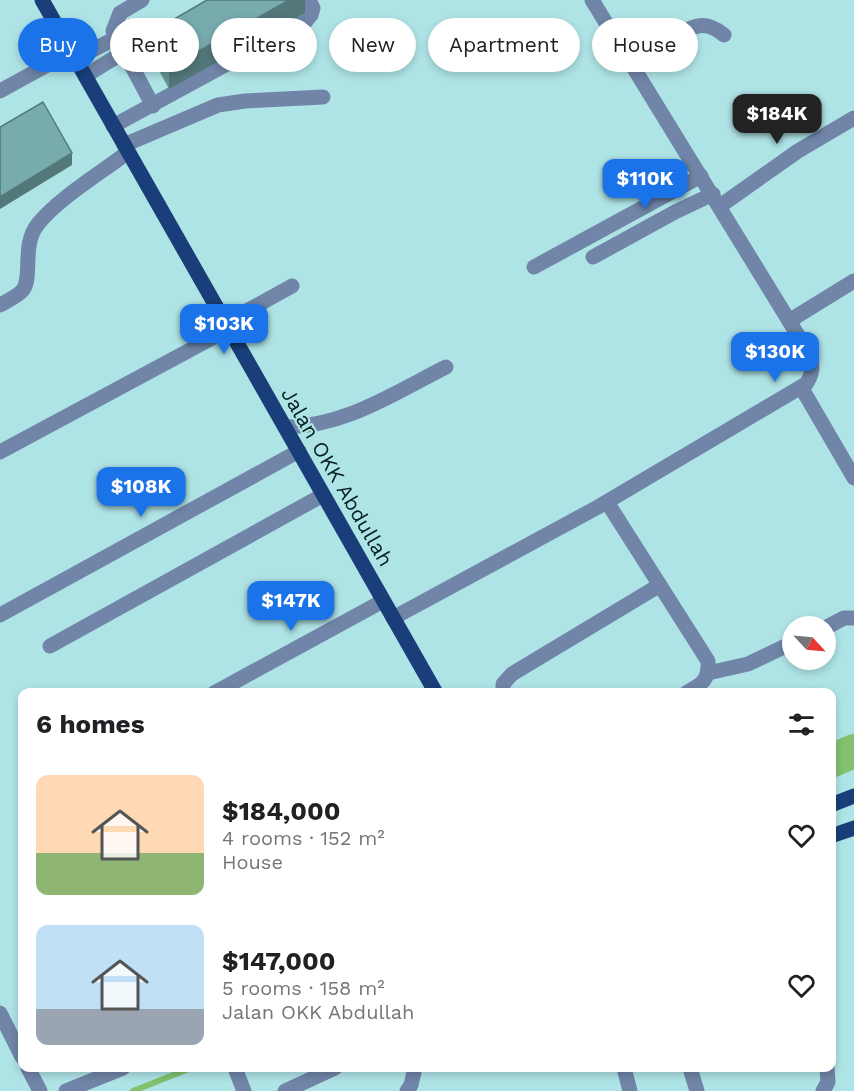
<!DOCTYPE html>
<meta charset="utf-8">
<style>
:root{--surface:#fff;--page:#f2f2f2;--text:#202124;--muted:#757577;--accent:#1a73e8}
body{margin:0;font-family:"Work Sans",sans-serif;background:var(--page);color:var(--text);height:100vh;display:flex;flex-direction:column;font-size:22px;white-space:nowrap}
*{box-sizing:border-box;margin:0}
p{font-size:20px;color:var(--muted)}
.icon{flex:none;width:33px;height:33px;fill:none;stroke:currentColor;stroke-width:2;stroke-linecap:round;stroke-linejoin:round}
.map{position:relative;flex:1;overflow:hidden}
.sheet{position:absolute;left:18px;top:688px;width:818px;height:384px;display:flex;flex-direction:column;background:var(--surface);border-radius:12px;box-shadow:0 3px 9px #0003}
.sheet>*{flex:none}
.top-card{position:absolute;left:18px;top:18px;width:819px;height:54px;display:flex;gap:12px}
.needle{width:39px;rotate:116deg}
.controls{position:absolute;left:782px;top:616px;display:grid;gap:12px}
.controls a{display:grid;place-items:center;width:54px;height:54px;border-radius:50%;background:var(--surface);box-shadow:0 3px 9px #0003;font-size:30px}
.price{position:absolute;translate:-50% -51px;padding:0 14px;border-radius:12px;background:var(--accent);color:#fff;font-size:20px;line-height:39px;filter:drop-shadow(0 2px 3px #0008)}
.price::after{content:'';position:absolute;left:50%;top:36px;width:18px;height:14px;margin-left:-9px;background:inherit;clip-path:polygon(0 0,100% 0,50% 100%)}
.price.on{background:#222;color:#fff}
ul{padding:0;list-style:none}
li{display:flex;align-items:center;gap:18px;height:150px;padding:0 18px}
li span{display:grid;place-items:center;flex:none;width:168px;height:120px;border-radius:12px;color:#555}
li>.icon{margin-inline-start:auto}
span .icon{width:72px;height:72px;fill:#fffc;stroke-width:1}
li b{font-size:26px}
h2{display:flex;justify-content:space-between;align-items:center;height:72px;padding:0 18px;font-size:26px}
.chip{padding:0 21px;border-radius:27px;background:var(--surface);box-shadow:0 3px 9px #0003;font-size:21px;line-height:54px}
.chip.on{background:var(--accent);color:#fff}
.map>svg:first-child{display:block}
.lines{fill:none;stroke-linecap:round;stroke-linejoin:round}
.stream{stroke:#81c170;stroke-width:6}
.river{stroke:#81c170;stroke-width:34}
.minor{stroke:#7085a7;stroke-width:15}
.major{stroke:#193e79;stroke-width:15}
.wall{fill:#669395}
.shaded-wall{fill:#537879}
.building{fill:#77abad;stroke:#537879;stroke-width:1.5}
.labels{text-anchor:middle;stroke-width:4.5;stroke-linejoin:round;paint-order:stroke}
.street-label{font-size:21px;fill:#091f20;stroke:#afe4e7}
</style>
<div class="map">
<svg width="854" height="1091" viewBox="0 0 854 1091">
<rect width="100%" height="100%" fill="#afe4e7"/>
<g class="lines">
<path class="stream" d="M133,1091L191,1068"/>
<path class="river" d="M831,761L854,751"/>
<g class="minor">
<path d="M142,0L120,13L113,31L153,106"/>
<path d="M75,59L116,38"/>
<path d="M631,65C647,55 681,29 698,26C707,24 717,29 724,35"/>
<path d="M85,76L166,26"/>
<path d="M0,91L71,52"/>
<path d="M113,126L306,21L311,15L313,8L309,0"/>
<path d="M124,145L218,105L245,101L323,97"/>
<path d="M720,206L798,151L854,118"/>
<path d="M593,257L675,212L713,194"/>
<path d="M534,267L701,176"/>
<path d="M0,305C7,301 18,296 23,290C33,276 21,245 38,224C59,198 101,173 128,152"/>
<path d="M789,321L854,281"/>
<path d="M225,323L292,286"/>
<path d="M801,387L854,478"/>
<path d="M285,427C346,426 394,393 446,367"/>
<path d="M0,452L229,329"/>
<path d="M607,502L708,661C709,681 702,684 686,693"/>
<path d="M0,615L299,451"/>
<path d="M393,618L598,507L806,384C813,374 813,367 810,355L592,0"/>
<path d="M825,628L844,618H854"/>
<path d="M50,646L323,495"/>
<path d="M708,673L748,664L792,643"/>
<path d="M214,693L383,601"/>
<path d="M503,693V684L512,674L660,585"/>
<path d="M0,1013L22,1057"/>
<path d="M28,1068L40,1091"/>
<path d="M235,1068L244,1091"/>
<path d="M624,1068L630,1091"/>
<path d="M690,1068L697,1091"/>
<path d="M66,1091L123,1068"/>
<path d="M285,1091L335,1068"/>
<path d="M407,1091L411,1085L415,1068"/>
<path d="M823,1091L828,1082L827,1068"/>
</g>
<g class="major">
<path d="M42,0L436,693"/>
<path d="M831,805L854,796"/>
<path d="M831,836L854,828"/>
</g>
</g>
<path class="wall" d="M305,0V13L169,89L150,54V33Z"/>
<g class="shaded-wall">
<path d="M289,0H305V13L169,89V68Z"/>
<path d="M72,153V165L0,209V197Z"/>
</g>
<g class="building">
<path d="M207,0H289L169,68L150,33Z"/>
<path d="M43,102L72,153L0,197V127Z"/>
</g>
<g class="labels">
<g class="street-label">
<text transform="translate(337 477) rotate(60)" y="7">Jalan OKK Abdullah</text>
</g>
</g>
</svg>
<div class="controls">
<a><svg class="needle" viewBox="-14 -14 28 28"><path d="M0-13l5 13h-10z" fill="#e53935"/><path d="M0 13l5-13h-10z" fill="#757577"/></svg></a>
</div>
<b class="price on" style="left:777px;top:145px">$184K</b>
<b class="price" style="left:645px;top:210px">$110K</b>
<b class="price" style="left:224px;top:355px">$103K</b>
<b class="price" style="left:775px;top:383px">$130K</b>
<b class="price" style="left:141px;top:518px">$108K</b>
<b class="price" style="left:291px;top:632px">$147K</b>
<div class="top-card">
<a class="chip on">Buy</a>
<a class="chip">Rent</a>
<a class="chip">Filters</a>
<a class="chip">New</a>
<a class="chip">Apartment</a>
<a class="chip">House</a>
</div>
<section class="sheet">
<h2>6 homes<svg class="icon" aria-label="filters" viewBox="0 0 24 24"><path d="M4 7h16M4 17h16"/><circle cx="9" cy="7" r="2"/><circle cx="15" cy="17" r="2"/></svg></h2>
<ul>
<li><span style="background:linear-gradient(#ffd9b3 65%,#8fb573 0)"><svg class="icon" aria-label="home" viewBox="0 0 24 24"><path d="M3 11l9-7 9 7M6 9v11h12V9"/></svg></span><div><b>$184,000</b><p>4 rooms · 152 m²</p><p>House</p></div><svg class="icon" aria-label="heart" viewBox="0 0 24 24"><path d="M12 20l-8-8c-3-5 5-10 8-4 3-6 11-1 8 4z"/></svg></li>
<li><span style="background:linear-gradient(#bfe0f5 70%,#9aa5b1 0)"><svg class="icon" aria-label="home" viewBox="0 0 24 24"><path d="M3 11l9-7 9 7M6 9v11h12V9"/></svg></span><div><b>$147,000</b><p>5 rooms · 158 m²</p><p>Jalan OKK Abdullah</p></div><svg class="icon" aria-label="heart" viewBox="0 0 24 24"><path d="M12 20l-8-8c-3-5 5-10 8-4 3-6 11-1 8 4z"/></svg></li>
</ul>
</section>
</div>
